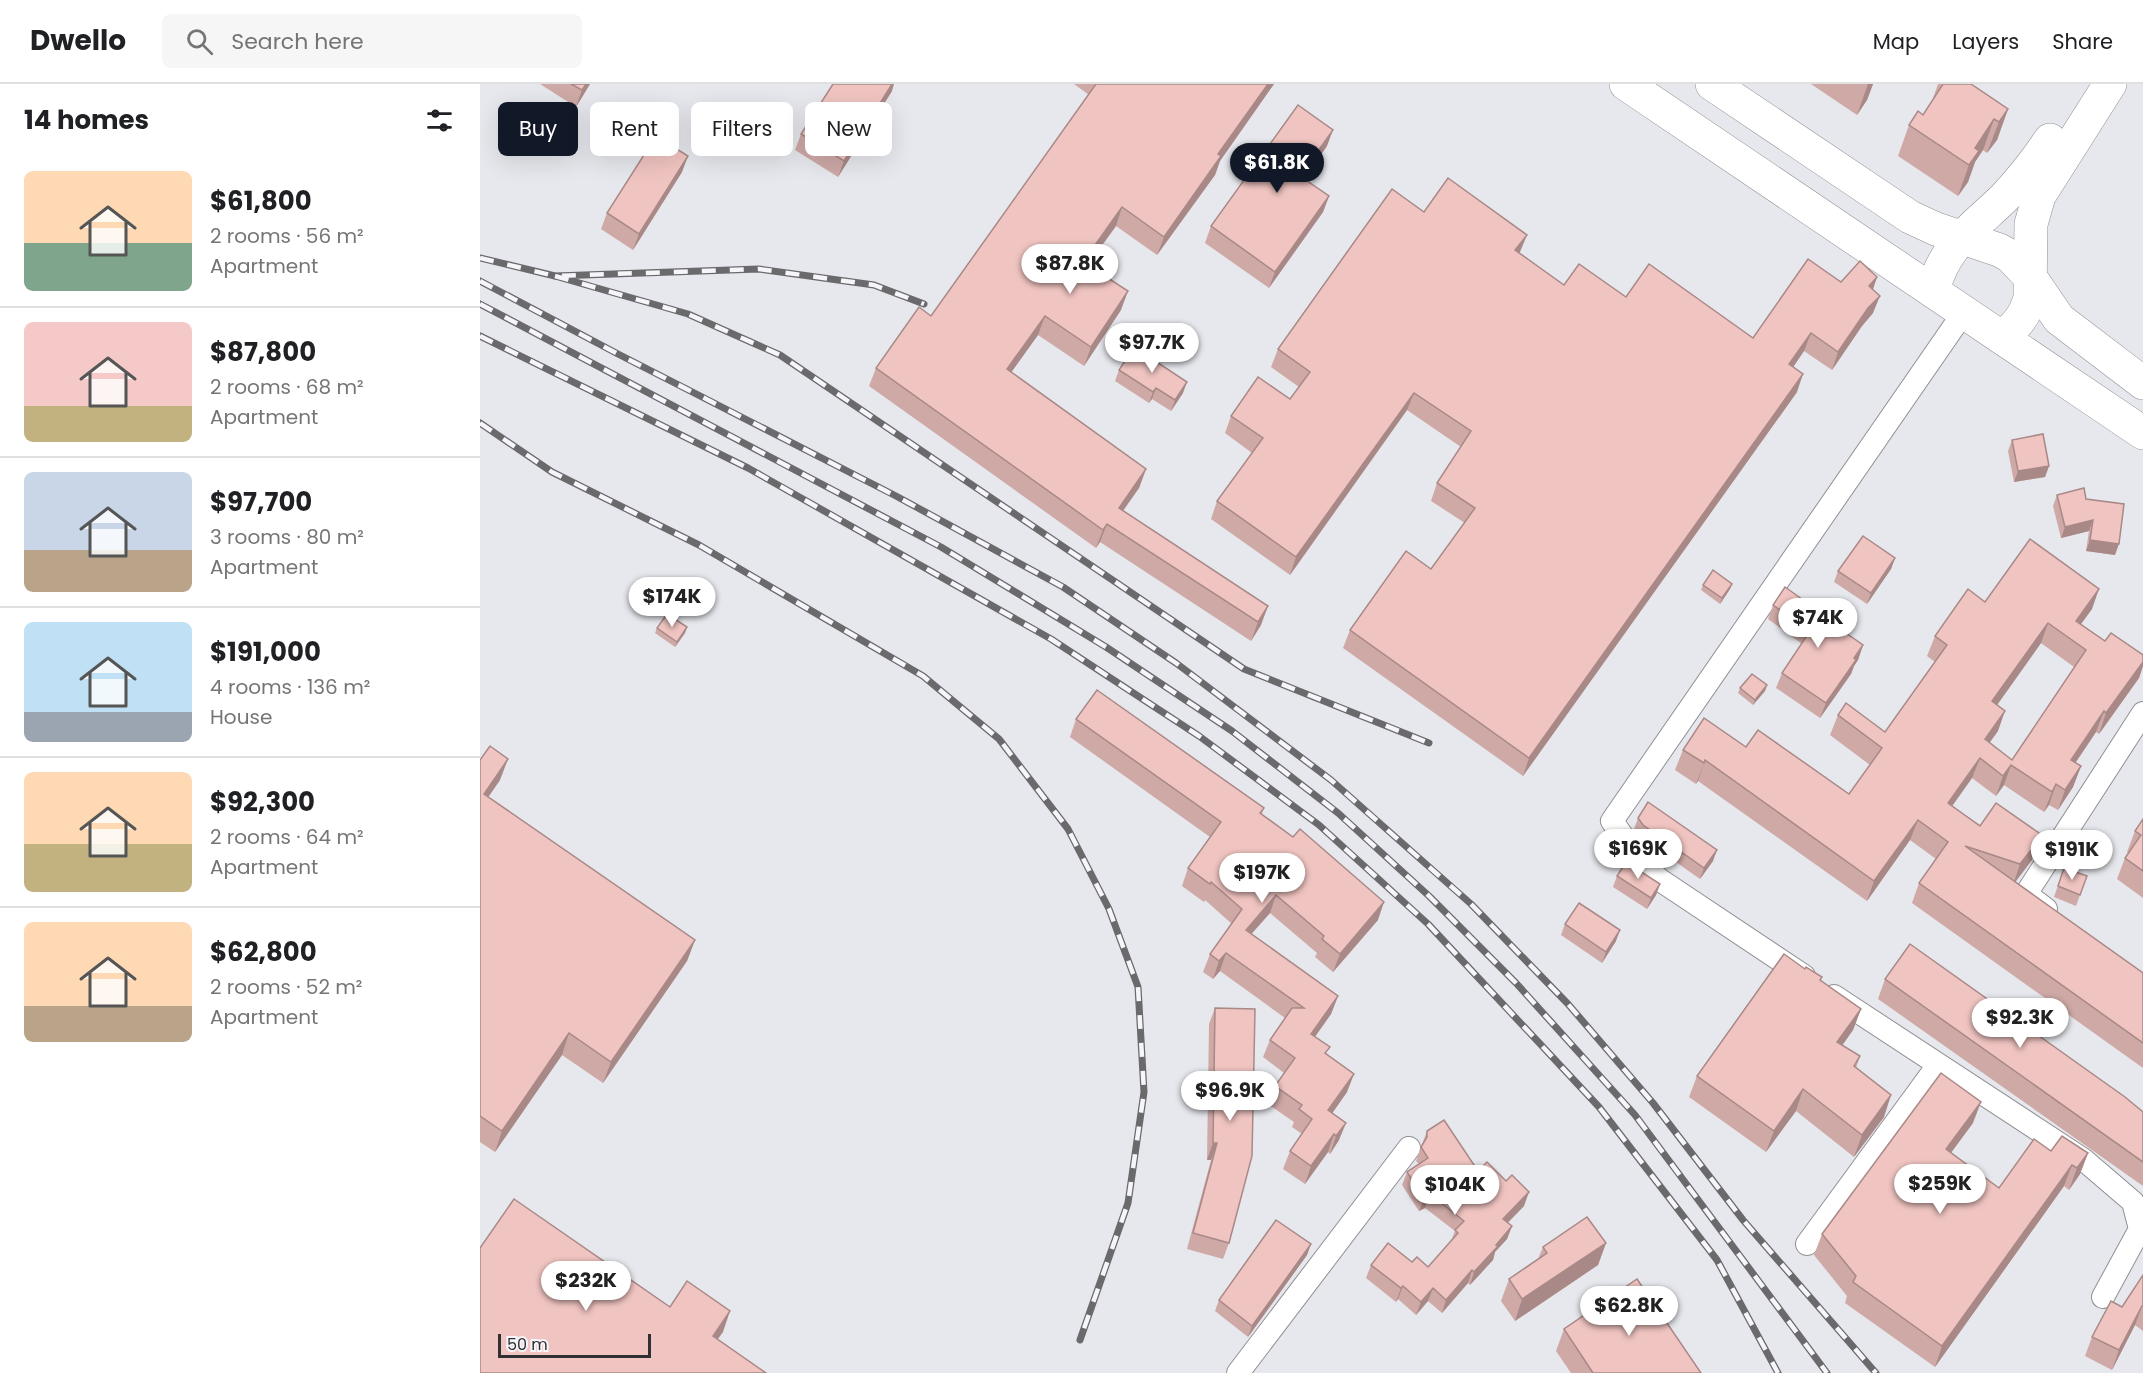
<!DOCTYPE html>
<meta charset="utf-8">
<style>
:root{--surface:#fff;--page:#f6f6f6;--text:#202124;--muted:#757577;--line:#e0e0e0;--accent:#111827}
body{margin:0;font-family:Poppins,sans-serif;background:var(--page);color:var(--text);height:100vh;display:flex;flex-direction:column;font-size:22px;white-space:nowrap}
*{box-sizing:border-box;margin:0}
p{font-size:20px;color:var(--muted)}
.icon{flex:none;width:33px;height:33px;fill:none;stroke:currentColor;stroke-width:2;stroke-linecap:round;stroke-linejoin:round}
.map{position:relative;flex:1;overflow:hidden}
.drawer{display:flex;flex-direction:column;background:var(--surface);width:480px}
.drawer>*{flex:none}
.banner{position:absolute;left:18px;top:18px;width:570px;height:54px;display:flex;gap:12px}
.scale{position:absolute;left:18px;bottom:15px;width:153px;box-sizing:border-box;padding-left:6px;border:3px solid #303032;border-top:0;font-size:16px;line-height:21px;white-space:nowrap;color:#303032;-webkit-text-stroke:4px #f5f5fa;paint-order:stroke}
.price{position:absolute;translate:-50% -51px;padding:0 14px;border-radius:21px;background:#fff;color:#222;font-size:20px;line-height:39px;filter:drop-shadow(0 2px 3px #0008)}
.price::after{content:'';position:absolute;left:50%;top:36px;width:18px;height:14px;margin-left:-9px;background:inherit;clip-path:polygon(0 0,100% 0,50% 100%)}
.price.on{background:var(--accent);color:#fff}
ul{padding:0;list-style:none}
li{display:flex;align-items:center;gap:18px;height:150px;padding:0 24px}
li+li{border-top:2px solid var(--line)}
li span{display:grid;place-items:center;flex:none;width:168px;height:120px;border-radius:9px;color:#555}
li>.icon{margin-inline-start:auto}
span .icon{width:72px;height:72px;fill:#fffc;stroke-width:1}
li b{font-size:26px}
h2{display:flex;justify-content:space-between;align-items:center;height:72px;padding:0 24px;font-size:26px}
.pill{padding:0 21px;border-radius:9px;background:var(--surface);box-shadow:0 6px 24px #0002;font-size:21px;line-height:54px}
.pill.on{background:var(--accent);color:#fff}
header{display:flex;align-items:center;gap:36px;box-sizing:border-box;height:84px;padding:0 30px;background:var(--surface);border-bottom:2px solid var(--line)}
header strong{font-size:28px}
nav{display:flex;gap:33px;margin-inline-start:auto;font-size:21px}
.search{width:420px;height:54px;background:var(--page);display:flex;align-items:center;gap:15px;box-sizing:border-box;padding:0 21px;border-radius:9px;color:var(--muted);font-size:22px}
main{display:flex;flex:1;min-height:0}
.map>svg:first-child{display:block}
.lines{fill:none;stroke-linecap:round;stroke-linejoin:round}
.street-casing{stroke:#909094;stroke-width:24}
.secondary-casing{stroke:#909094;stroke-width:34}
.highway-casing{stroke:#909094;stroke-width:34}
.street{stroke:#fff;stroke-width:22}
.secondary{stroke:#fff;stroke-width:33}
.highway{stroke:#fff;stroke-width:33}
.rail-casing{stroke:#6a6a6d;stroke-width:7}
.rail{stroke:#f5f5fa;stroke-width:4.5;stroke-dasharray:14;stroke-linecap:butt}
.wall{fill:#cea9a6;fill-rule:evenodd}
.shaded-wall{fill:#a88987}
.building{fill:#f0c4c1;stroke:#a88987;stroke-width:1.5;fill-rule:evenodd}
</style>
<header>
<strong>Dwello</strong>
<div class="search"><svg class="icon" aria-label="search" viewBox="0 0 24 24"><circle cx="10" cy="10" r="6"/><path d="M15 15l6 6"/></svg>Search here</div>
<nav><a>Map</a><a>Layers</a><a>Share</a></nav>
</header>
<main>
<section class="drawer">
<h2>14 homes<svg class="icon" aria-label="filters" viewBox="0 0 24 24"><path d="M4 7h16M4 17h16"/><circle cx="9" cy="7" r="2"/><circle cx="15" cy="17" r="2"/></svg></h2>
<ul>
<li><span style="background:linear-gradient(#ffd9b3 60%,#7fa58c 0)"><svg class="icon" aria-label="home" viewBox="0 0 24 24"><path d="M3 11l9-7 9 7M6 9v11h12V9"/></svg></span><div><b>$61,800</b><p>2 rooms · 56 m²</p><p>Apartment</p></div></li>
<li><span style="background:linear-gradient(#f6c9c9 70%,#c2b280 0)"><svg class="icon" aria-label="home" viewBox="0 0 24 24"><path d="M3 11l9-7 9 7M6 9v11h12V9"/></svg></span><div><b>$87,800</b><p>2 rooms · 68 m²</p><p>Apartment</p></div></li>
<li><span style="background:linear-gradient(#c9d6e8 65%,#b9a48a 0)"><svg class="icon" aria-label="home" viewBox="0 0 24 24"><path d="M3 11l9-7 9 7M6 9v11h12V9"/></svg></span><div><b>$97,700</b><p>3 rooms · 80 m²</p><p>Apartment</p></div></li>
<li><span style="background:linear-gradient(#bfe0f5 75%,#9aa5b1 0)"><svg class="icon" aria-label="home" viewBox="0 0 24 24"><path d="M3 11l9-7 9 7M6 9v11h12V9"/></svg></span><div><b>$191,000</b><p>4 rooms · 136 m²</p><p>House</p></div></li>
<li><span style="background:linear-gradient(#ffd9b3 60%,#c2b280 0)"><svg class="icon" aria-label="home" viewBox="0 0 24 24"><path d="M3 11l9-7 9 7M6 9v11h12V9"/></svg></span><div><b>$92,300</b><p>2 rooms · 64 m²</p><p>Apartment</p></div></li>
<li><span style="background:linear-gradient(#ffd9b3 70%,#b9a48a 0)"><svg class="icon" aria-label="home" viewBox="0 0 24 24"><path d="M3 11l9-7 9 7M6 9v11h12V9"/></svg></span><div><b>$62,800</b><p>2 rooms · 52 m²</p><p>Apartment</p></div></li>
</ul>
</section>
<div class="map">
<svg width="1663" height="1289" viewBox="0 0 1663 1289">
<rect width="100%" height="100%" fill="#e7e8ed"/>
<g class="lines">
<defs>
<g id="street">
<path d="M1566,825L1546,810L1663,629"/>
<path d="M1324,892L1180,796L1162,780L1132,737L1484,228"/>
<path d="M1354,912L1604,1076L1653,1118L1660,1145L1623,1213"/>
<path d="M1327,1160L1458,981"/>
<path d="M758,1289L929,1064"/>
</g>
<g id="secondary">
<path d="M1453,207C1464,162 1492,145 1524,114C1541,96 1556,77 1570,56"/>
<path d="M1521,253C1536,243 1545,232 1550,214L1551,140L1559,112L1630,0"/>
</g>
<g id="highway">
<path d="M1146,0L1663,349"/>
<path d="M1232,0L1430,133L1456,145L1519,166L1530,172L1551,194L1579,235L1663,299"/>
</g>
</defs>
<use href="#street" class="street-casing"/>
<use href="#secondary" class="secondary-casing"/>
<use href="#highway" class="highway-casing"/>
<use href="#street" class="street"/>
<use href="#secondary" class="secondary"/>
<use href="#highway" class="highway"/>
<defs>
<g id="rail">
<path d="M0,174L75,192L279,185L394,201L444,220"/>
<path d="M75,192L208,230L300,271L764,585L949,659"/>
<path d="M0,197L138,270L416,412L583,503L696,579L851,696L991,820L1088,920L1173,1019L1263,1136L1396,1289"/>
<path d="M0,220L461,463L626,563L752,647L858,729L949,812L1036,899L1155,1031L1347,1289"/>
<path d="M0,252L268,384L571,555L719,652L839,741L948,840L1119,1023L1237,1176L1298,1289"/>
<path d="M0,339L72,388L219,461L443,592L519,655L588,745L629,825L658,903L664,1008L648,1119L600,1256"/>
</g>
</defs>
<use href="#rail" class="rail-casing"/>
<use href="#rail" class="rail"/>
</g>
<g class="wall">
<path d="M60,0H110L96,23Z"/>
<path d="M594,0H794L740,77L735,91L677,171L636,142L608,181L641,226L604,282L558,251L531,288L666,385L659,404L643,427L781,541L771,557L620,458L616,464L389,302L396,284L451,232L609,11Z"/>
<path d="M1331,0H1393L1387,16L1377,31Z"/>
<path d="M1458,0H1491L1528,25L1517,56L1507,69L1503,66L1495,78L1488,98L1478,112L1418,72L1429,41L1443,31L1452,17Z"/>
<path d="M412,7L358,93L315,66L321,50Z"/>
<path d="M847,62L824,95L849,112L843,128L789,204L725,159L731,142Z"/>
<path d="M202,88L153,166L121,145L127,129Z"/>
<path d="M944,128L1040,169L1084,201L1146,213L1273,254L1361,198L1397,193L1393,205V229L1382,242L1352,286L1324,267L1313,283L1317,308L1043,692L863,564L870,546L951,485L985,439L951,417L957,399L981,363L927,326L810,491L731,435L737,417L772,369L745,349L751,332L810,315L819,303L791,283L798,265Z"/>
<path d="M639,286L703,309L691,327L672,315L669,319L635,297Z"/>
<path d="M1532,356L1569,382L1565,393L1534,398L1528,367Z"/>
<path d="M1577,411L1606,415L1635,471L1606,467L1609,447L1581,454L1573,422Z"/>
<path d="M1415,474L1411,485L1387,520L1354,498L1358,487Z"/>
<path d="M1252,500L1250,505L1240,520L1221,506L1223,501Z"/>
<path d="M1505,518L1612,525L1601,540L1625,557L1663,571V582L1659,594L1619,650L1616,648L1595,679L1601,682L1593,703L1578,726L1569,721L1564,728L1524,701L1516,712L1492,694L1472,722L1552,776L1535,798L1663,889V984L1432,819L1439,799L1456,775L1430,756L1387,817L1218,697L1216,700L1195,686L1203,666L1266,663L1369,710L1390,681L1350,651L1358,631L1405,648L1455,578L1447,572L1455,552ZM1561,559L1594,583L1532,676L1509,659L1518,647L1517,621Z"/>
<path d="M1329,520L1328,523L1383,561L1378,576L1374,582L1371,590L1340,634L1296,604L1302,589L1322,560L1288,535L1293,521Z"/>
<path d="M207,543L205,549L195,563L175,549L177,544Z"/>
<path d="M1287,601L1285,607L1273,621L1258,609L1260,604Z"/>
<path d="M596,635L784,724L782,730L898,836L853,888L835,873L837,869L790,829L771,850L858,912L851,930L835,953L847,970L867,1008L852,1029L859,1056L850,1070L848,1068L825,1100L803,1085L810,1067L822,1050L812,1043L814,1038L788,1020L795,1002L804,989L783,973L790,956L805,934L740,887L733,895L723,888L730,870L752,840L725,816L724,818L702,802L708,784L730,753L590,653Z"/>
<path d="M0,676L20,696L8,713L215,856L207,877L123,999L82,971L15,1068L0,1058Z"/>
<path d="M1158,734L1233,777L1220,795L1159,752L1154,745Z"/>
<path d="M1663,735V814L1637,795L1645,774L1648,769L1647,768L1655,747Z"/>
<path d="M1584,784L1600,811L1596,822L1574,813Z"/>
<path d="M1137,792L1180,800L1176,811L1167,825L1133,803Z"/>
<path d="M1085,840L1136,857L1122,879L1081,851Z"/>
<path d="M1405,895L1663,1028V1102L1398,915Z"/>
<path d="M1340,896L1381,925L1373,946L1362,961L1380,972L1376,984L1404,1033L1374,1073L1316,1027L1286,1068L1209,1013L1217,992Z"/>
<path d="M735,924L749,1159L743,1175L707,1165L731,1076H727L729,940Z"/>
<path d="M1493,1039L1471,1069L1519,1104L1571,1067L1608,1069L1600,1090L1589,1106L1584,1102L1455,1283L1365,1219L1367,1212L1334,1171L1342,1150Z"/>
<path d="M947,1047L1044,1122L1028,1139L1032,1142L1027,1155L1015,1168L1013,1176L990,1201L988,1199L962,1229L948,1217L936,1231L918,1215L916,1218L886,1194L891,1181L932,1178L948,1183L971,1157L975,1147L945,1124L939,1127L922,1101L927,1088L939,1080L936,1077Z"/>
<path d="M1126,1159L1118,1181L1035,1237L1021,1217L1029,1195L1058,1175L1063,1163Z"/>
<path d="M831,1160L827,1171L768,1253L735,1227L739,1216Z"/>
<path d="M1663,1191V1247L1655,1241L1632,1286L1605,1272L1612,1253L1642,1223Z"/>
<path d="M1084,1245L1221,1289H1091L1076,1267Z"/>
</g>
<g class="shaded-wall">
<path d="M106,0H110L96,23L102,6Z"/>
<path d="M412,0H414L412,7L358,93L364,77Z"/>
<path d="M788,0H794L740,77L735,91L677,171L684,153L738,70Z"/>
<path d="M1388,0H1393L1387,16L1377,31Z"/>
<path d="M1528,25L1517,56L1507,69L1519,38Z"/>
<path d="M1514,35L1503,66L1495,78L1488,98L1478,112L1495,64Z"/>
<path d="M853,46L847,62L814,108L820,92Z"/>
<path d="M208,72L202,88L153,166L159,150Z"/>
<path d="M849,112L843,128L789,204L795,188Z"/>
<path d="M642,123L636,142L596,197L603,178Z"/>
<path d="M1047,151L1040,168L1029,184L1035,166Z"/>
<path d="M1397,193L1391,211L1389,202Z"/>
<path d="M648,207L641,226L604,282L611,263Z"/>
<path d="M1400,212L1393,229L1382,242L1352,286L1358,268L1388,224Z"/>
<path d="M565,232L558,251L520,304L527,285Z"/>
<path d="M1331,249L1324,267L1303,298L1309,280Z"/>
<path d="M1323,290L1317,308L1043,692L1049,674Z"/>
<path d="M707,298L703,309L691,327L695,316Z"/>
<path d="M676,304L672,315L669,319L673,308Z"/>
<path d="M934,309L927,326L810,491L816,473Z"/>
<path d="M1569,382L1565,393L1534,398L1538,387Z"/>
<path d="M666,385L659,404L632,442L639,424Z"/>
<path d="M1613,436L1609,447L1581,454L1585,443Z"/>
<path d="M627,440L620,458L616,464L623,446Z"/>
<path d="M1610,456L1639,460L1635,471L1606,467Z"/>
<path d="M1415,474L1411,485L1387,520L1391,509Z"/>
<path d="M1252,500L1250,505L1240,520L1242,514Z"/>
<path d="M1619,505L1612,525L1590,555L1596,537Z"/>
<path d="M788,522L781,541L771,557L778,538Z"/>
<path d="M1568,539L1561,559L1505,638L1512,617Z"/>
<path d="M207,543L205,549L195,563L197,558Z"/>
<path d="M1383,561L1378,576L1374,582L1371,590L1340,634L1346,619Z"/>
<path d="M1663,578V582L1659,594L1619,650L1626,629Z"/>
<path d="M1287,601L1285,607L1273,621L1275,616Z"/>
<path d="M1525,627L1518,647L1497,676L1505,655Z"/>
<path d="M1624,627L1616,648L1584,696L1591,676Z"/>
<path d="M1500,674L1492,694L1460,739L1468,719Z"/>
<path d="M28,675L20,696L0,725L4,710Z"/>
<path d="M1225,676L1218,697L1216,700L1224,679Z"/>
<path d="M1531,681L1524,701L1516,712L1523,692Z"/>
<path d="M1601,682L1593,703L1578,726L1585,706Z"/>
<path d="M1576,700L1569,721L1564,728L1572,708Z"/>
<path d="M1438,736L1430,756L1387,817L1394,797Z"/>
<path d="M1559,756L1552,776L1533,801L1540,780Z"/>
<path d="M1237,766L1233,777L1220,795L1224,784Z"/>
<path d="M1180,800L1176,811L1167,825L1171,814Z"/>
<path d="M796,811L790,829L759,864L766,846Z"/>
<path d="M904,818L898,836L853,888L860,870Z"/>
<path d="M1140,846L1136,857L1122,879L1126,868Z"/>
<path d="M215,856L207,877L123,999L131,978Z"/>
<path d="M746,869L740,887L733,895L739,877Z"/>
<path d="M858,912L851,930L824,968L831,950Z"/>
<path d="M1381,925L1373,946L1350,979L1357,958Z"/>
<path d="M89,949L82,971L15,1068L22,1047Z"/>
<path d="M874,990L867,1008L842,1044L848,1026Z"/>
<path d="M1323,1005L1316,1027L1286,1068L1294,1047Z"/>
<path d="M1411,1011L1404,1033L1374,1073L1382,1051Z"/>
<path d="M1501,1018L1493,1039L1458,1086L1466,1065Z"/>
<path d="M866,1039L859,1056L850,1070L856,1052Z"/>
<path d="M854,1050L848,1068L825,1100L831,1082Z"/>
<path d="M733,1059H737L731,1076H727Z"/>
<path d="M1608,1069L1600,1090L1589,1106L1597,1084Z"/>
<path d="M1592,1081L1584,1102L1455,1283L1462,1262Z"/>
<path d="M1049,1108L1044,1122L1018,1148L1023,1135Z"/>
<path d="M950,1110L945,1124L939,1127L944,1114Z"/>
<path d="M1032,1142L1027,1155L1015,1168L1013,1176L990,1201L994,1188Z"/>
<path d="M1126,1159L1118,1181L1035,1237L1042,1215Z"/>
<path d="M831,1160L827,1171L768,1253L772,1242Z"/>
<path d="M992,1186L988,1199L962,1229L966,1216Z"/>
<path d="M923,1202L918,1215L916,1218L921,1204Z"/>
<path d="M953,1204L948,1217L936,1231L941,1218Z"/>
<path d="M1662,1222L1655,1241L1632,1286L1639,1266Z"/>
<path d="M250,1227L243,1248L225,1273L233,1252Z"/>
</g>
<g class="building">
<path d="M91,0H106L102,6Z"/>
<path d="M353,0H412L364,77L321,50Z"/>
<path d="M616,0H788L738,70L741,72L684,153L642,123L603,178L648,207L611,263L565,232L527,285L666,385L639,424L788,522L778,538L627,440L623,446L396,284L439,223L451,232Z"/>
<path d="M1463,0H1491L1528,25L1519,38L1514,35L1495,64L1499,67L1489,81L1429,41L1438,27L1443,31Z"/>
<path d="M818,21L853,46L820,92L849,112L795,188L731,142Z"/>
<path d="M176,52L208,72L159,150L127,129Z"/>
<path d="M968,94L1047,151L1035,166L1084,201L1099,180L1146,213L1169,180L1273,254L1328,175L1361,198L1380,177L1397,193L1389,202L1400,212L1388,224L1358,268L1331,249L1309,280L1323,290L1049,674L870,546L926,467L951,485L995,424L957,399L991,347L934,309L816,473L737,417L783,354L751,332L778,293L810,315L830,288L798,265L912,105L944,128Z"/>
<path d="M654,263L707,298L695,316L676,304L673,308L639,286Z"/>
<path d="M1563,350L1569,382L1538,387L1532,356Z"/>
<path d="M1604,404L1606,415L1644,420L1639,460L1610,456L1613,436L1585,443L1577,411Z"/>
<path d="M1383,452L1415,474L1391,509L1358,487Z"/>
<path d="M1550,455L1619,505L1596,537L1625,557L1631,549L1663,571V578L1626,629L1624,627L1591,676L1601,682L1585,706L1576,700L1572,708L1531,681L1523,692L1500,674L1468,719L1500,742L1516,719L1559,749V756L1540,780L1485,762L1663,889V959L1439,799L1468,758L1438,736L1394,797L1225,676L1224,679L1203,666L1224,634L1266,663L1278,646L1369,710L1402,664L1358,631L1366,619L1405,648L1467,561L1455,552L1488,505L1505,518ZM1568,539L1606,566L1532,676L1505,655L1525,627L1512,617Z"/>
<path d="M1233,486L1252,500L1242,514L1223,501Z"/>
<path d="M1305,503L1329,520L1327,522L1383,561L1374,574L1376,576L1346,619L1302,589L1330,547L1293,521Z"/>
<path d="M187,530L207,543L197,558L177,544Z"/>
<path d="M1272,590L1287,601L1275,616L1260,604Z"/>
<path d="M617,606L784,724L780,729L813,753L820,745L904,818L860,870L842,855L844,852L796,811L766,846L858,912L831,950L850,963L845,969L874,990L848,1026L866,1039L856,1052L854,1050L831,1082L810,1067L832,1035L819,1025L822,1021L795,1002L815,974L790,956L812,924H824L746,869L739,877L730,870L762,825L731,798L730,800L708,784L741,738L596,635Z"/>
<path d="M10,662L28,675L4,710L215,856L131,978L89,949L22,1047L0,1032V676Z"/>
<path d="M1168,718L1237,766L1224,784L1163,741L1158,734Z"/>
<path d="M1663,735V787L1645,774L1661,751L1655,747Z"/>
<path d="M1146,778L1180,800L1171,814L1137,792Z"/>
<path d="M1584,784L1607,792L1600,811L1578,802Z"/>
<path d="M1099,819L1140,846L1126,868L1085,840Z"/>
<path d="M1430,860L1645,1013L1663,1028V1078L1405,895Z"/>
<path d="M1304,870L1325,885L1326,883L1342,893L1340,896L1381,925L1357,958L1380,972L1374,982L1411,1011L1382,1051L1323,1005L1294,1047L1217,992Z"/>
<path d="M735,924L775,925L772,1072L749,1159L713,1149L737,1059H733Z"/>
<path d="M1461,989L1501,1018L1466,1065L1519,1104L1554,1055L1571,1067L1582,1052L1608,1069L1597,1084L1592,1081L1462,1262L1373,1198L1376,1192L1342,1150Z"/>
<path d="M964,1036L998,1087L1007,1078L1026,1097L1032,1091L1049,1108L1023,1135L1032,1142L1016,1161L1018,1162L994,1188L992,1186L966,1216L953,1204L941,1218L923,1202L921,1204L891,1181L908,1159L932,1178L937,1173L948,1183L978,1149L975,1146L984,1137L950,1110L944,1114L927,1088L948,1074L941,1063L947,1053V1047Z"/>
<path d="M34,1115L190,1223L207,1197L250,1227L233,1252L286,1289H0V1164Z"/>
<path d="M1107,1133L1126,1159L1042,1215L1029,1195L1067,1169L1063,1163Z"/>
<path d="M796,1136L831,1160L772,1242L739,1216Z"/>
<path d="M1663,1191V1222H1662L1639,1266L1612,1253L1631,1217L1642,1223Z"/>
<path d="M1157,1195L1221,1289H1113L1084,1245Z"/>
</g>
</svg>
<div class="scale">50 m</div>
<b class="price on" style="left:797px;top:110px">$61.8K</b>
<b class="price" style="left:590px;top:211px">$87.8K</b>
<b class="price" style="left:672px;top:290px">$97.7K</b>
<b class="price" style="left:192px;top:544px">$174K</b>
<b class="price" style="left:1338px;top:565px">$74K</b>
<b class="price" style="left:1158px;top:796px">$169K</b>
<b class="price" style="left:1592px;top:797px">$191K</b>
<b class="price" style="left:782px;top:820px">$197K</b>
<b class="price" style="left:1540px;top:965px">$92.3K</b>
<b class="price" style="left:750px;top:1038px">$96.9K</b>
<b class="price" style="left:1460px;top:1131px">$259K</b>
<b class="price" style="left:975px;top:1132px">$104K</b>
<b class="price" style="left:106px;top:1228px">$232K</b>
<b class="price" style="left:1149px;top:1253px">$62.8K</b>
<div class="banner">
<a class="pill on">Buy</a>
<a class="pill">Rent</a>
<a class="pill">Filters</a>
<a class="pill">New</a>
</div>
</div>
</main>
